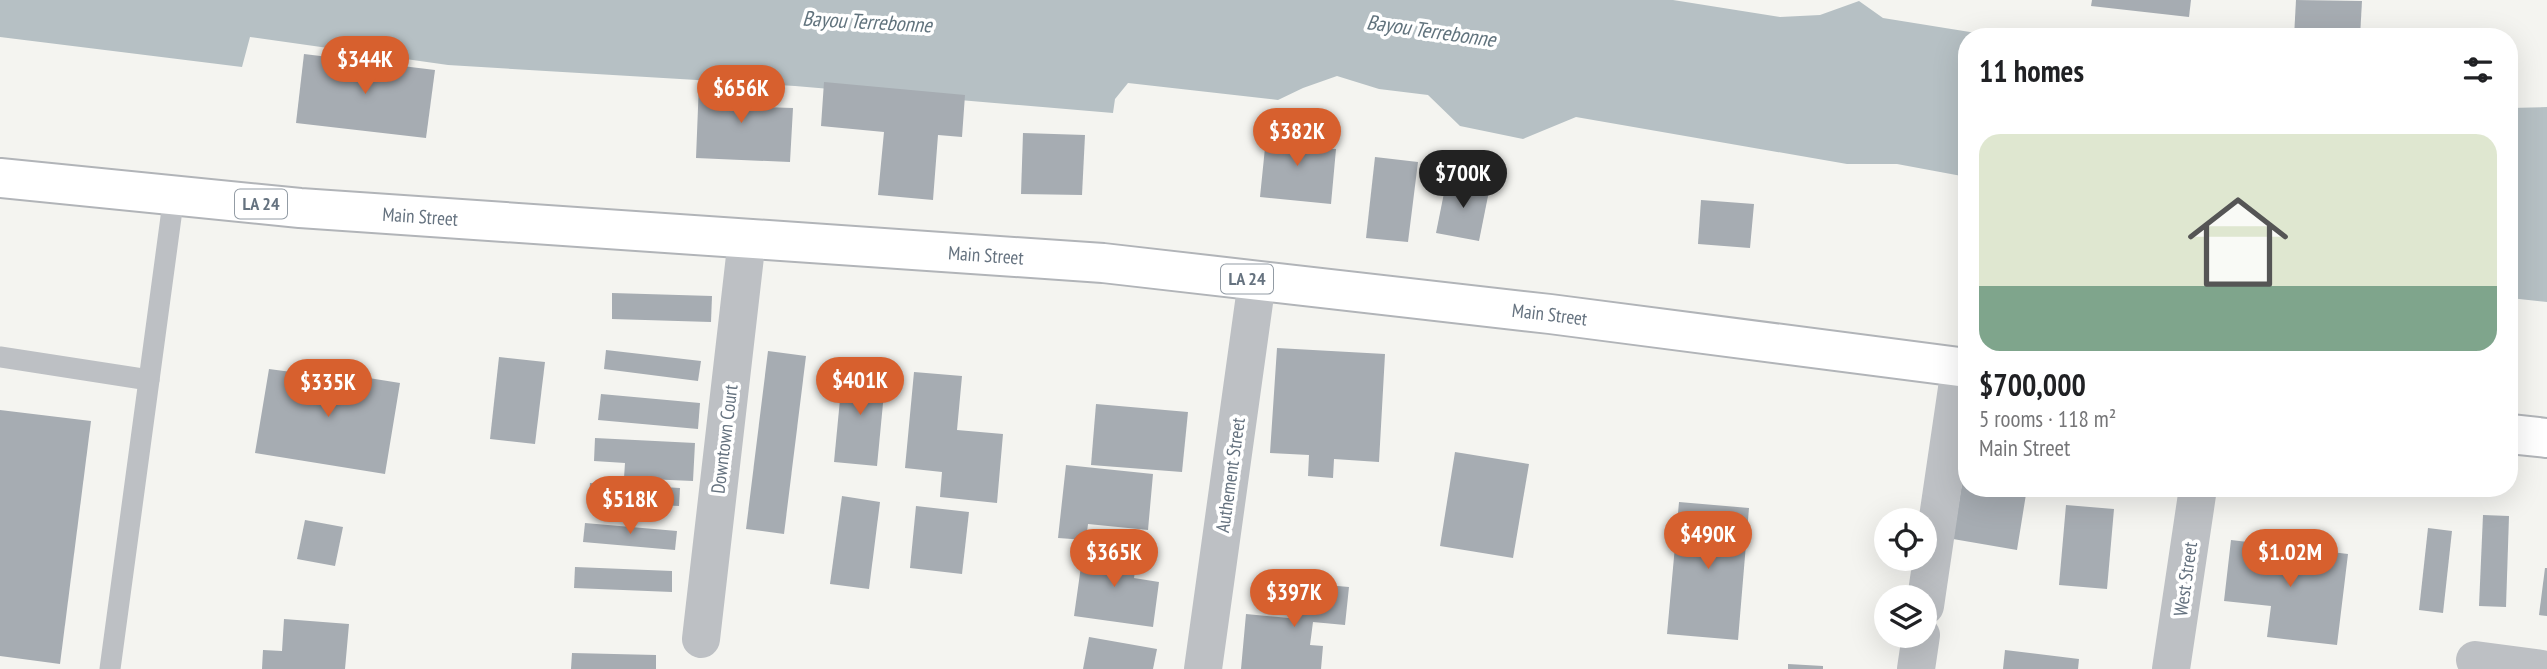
<!DOCTYPE html>
<meta charset="utf-8">
<style>
:root{--surface:#fff;--page:#f2f2f2;--text:#202124;--muted:#757577;--line:#e0e0e0;--accent:#d7602e}
body{margin:0;font-family:"PT Sans Narrow",sans-serif;background:var(--page);color:var(--text);height:100vh;display:flex;flex-direction:column;font-size:26px;white-space:nowrap}
*{box-sizing:border-box;margin:0}
p{font-size:23px;color:var(--muted)}
.icon{flex:none;width:38px;height:38px;fill:none;stroke:currentColor;stroke-width:2;stroke-linecap:round;stroke-linejoin:round}
.map{position:relative;flex:1;overflow:hidden}
.sheet{position:absolute;left:1958px;top:28px;width:560px;height:469px;display:flex;flex-direction:column;background:var(--surface);border-radius:28px;box-shadow:0 7px 28px #0002}
.sheet>*{flex:none}
.fabs{position:absolute;left:1874px;top:508px;display:grid;gap:14px}
.fabs a{display:grid;place-items:center;width:63px;height:63px;border-radius:50%;background:var(--surface);box-shadow:0 7px 28px #0002;font-size:35px}
.price{position:absolute;translate:-50% -60px;padding:0 16px;border-radius:24px;background:var(--accent);color:#fff;font-size:23px;line-height:46px;filter:drop-shadow(0 2px 4px #0008)}
.price::after{content:'';position:absolute;left:50%;top:42px;width:21px;height:16px;margin-left:-10px;background:inherit;clip-path:polygon(0 0,100% 0,50% 100%)}
.price.on{background:#222;color:#fff}
ul{padding:0;list-style:none}
li{display:grid;align-content:center;gap:14px;height:371px;padding:0 21px}
li+li{border-top:2px solid var(--line)}
li span{display:grid;place-items:center;height:217px;border-radius:21px;color:#555}
li>.icon{margin-inline-start:auto}
span .icon{width:126px;height:126px;fill:#fffc;stroke-width:1}
li b{font-size:30px}
h2{display:flex;justify-content:space-between;align-items:center;height:84px;padding:0 21px;font-size:30px}
.map>svg:first-child{display:block}
.water{fill:#b6c0c4}
.building{fill:#a6acb2}
.lines{fill:none;stroke-linecap:round;stroke-linejoin:round}
.primary-casing{stroke:#b1b4b8;stroke-width:42}
.service{stroke:#bdc0c4;stroke-width:21}
.minor{stroke:#bdc0c4;stroke-width:38}
.primary{stroke:#fff;stroke-width:38}
.labels{text-anchor:middle;stroke-width:7;stroke-linejoin:round;paint-order:stroke}
.shield{fill:#fff;stroke:#939ca5;stroke-width:2}
.shield-label{font-size:18px;font-weight:bold;fill:#65727f}
.street-label{font-size:19px;fill:#65727f;stroke:#fff}
.water-label{font-size:21px;font-style:italic;fill:#61737d;stroke:#fff}
</style>
<div class="map">
<svg width="2547" height="669" viewBox="0 0 2547 669">
<rect width="100%" height="100%" fill="#f4f4f0"/>
<g class="water">
<path d="M0,0H1673L1780,17L1820,15L1859,1L1883,18L2001,37H1967V177L1897,164H1847L1576,117L1523,139L1460,126L1428,95L1379,89L1337,76L1303,88L1278,100L1128,83L1115,99L1113,113L795,86L448,65L250,37L242,67L0,37Z"/>
<path d="M2547,107V302L2510,298V108Z"/>
</g>
<g class="building">
<path d="M2092,0H2191L2189,17L2091,6Z"/>
<path d="M2296,0L2362,1L2360,37H2294Z"/>
<path d="M304,54L435,70L426,138L296,123Z"/>
<path d="M824,82L965,95L962,137L938,135L933,200L878,195L884,132L821,126Z"/>
<path d="M699,83L760,86V107L793,108L790,162L696,158Z"/>
<path d="M1267,128L1309,132L1308,147L1336,149L1331,204L1260,197Z"/>
<path d="M1023,133L1085,135L1082,195L1021,194Z"/>
<path d="M1375,157L1418,162L1408,242L1366,238Z"/>
<path d="M1447,178L1490,186L1479,241L1436,233Z"/>
<path d="M1701,200L1754,204L1750,248L1698,244Z"/>
<path d="M612,293L712,296L711,322L612,319Z"/>
<path d="M1277,348L1385,354L1379,462L1334,459L1333,478L1308,476L1309,455L1270,453Z"/>
<path d="M606,350L701,361L698,381L604,369Z"/>
<path d="M768,351L806,356L784,534L746,529Z"/>
<path d="M499,357L545,362L535,444L490,439Z"/>
<path d="M300,367L400,383L385,474L255,453L269,369L299,373Z"/>
<path d="M843,368L886,372L877,466L834,462Z"/>
<path d="M914,372L962,376L957,430L1003,434L997,503L940,497L942,472L905,468Z"/>
<path d="M601,394L700,403L698,429L598,420Z"/>
<path d="M1096,404L1188,412L1182,472L1091,465Z"/>
<path d="M0,410L91,421L60,664L0,656Z"/>
<path d="M595,438L695,443L693,481L624,478L625,463L594,461Z"/>
<path d="M1455,452L1529,464L1513,558L1440,546Z"/>
<path d="M1966,459L1967,488H2027L2017,550L1953,539Z"/>
<path d="M1066,465L1153,474L1148,530L1088,524L1086,540L1058,538Z"/>
<path d="M590,483L680,488L679,506L589,502Z"/>
<path d="M842,496L880,502L869,589L830,584Z"/>
<path d="M1679,502L1749,508L1738,640L1667,634Z"/>
<path d="M2066,505L2114,509L2107,589L2059,585Z"/>
<path d="M916,506L969,512L962,574L910,568Z"/>
<path d="M2483,515L2509,516L2506,607L2479,606Z"/>
<path d="M305,520L343,527L335,566L297,559Z"/>
<path d="M585,523L677,531L675,550L583,542Z"/>
<path d="M2428,528L2452,531L2443,613L2419,610Z"/>
<path d="M2231,540L2348,554L2337,645L2267,637L2271,606L2224,601Z"/>
<path d="M1084,545L1138,553L1134,578L1159,582L1153,627L1074,616Z"/>
<path d="M575,567L672,571V592L574,588Z"/>
<path d="M2545,568H2547V616L2539,615Z"/>
<path d="M1292,582L1349,587L1345,625L1313,622L1310,645L1323,646L1321,669H1241L1246,614L1289,618Z"/>
<path d="M284,619L349,624L345,669H262L263,650L282,651Z"/>
<path d="M1089,637L1157,649L1153,669H1083Z"/>
<path d="M2005,650L2079,659L2078,669H2003Z"/>
<path d="M572,653L656,655V669H571Z"/>
<path d="M1788,664L1823,666V669H1788Z"/>
</g>
<g class="lines">
<defs>
<g id="primary">
<path id="s1" d="M0,178L300,208L1103,263L1550,314L1967,368"/>
<path d="M2510,434L2547,438"/>
</g>
</defs>
<use href="#primary" class="primary-casing"/>
<g class="service">
<path d="M0,357L149,380"/>
<path d="M110,669L174,195"/>
</g>
<g class="minor">
<path d="M1925,606L1960,368"/>
<path d="M701,639L747,239"/>
<path d="M2475,660L2542,669"/>
<path d="M1203,669L1257,281"/>
<path d="M1916,669L1921,635"/>
<path d="M2171,669L2198,488"/>
</g>
<use href="#primary" class="primary"/>
</g>
<g class="labels">
<g class="shield">
<rect x="235" y="189.5" width="52" height="29" rx="5"/>
<rect x="1221" y="264.5" width="52" height="29" rx="5"/>
</g>
<g class="shield-label">
<text x="261" y="210">LA 24</text>
<text x="1247" y="285">LA 24</text>
</g>
<g class="street-label">
<text dy="7" stroke="none"><textPath href="#s1" startOffset="422">Main Street</textPath></text>
<text dy="7" stroke="none"><textPath href="#s1" startOffset="989">Main Street</textPath></text>
<text dy="7" stroke="none"><textPath href="#s1" startOffset="1556">Main Street</textPath></text>
<text transform="translate(724 439) rotate(-83)" y="7">Downtown Court</text>
<text transform="translate(1230 475) rotate(-82)" y="7">Authement Street</text>
<text transform="translate(2185 579) rotate(-82)" y="7">West Street</text>
</g>
<g class="water-label">
<text transform="translate(867 22) rotate(3)" y="7">Bayou Terrebonne</text>
<text transform="translate(1431 31) rotate(8)" y="7">Bayou Terrebonne</text>
</g>
</g>
</svg>
<div class="fabs">
<a><svg class="icon" aria-label="locate" viewBox="0 0 24 24"><circle cx="12" cy="12" r="6"/><path d="M12 2v4M12 18v4M2 12h4M18 12h4"/></svg></a>
<a><svg class="icon" aria-label="layers" viewBox="0 0 24 24"><path d="M12 4l9 5-9 5-9-5zM3 14l9 5 9-5"/></svg></a>
</div>
<b class="price" style="left:365px;top:96px">$344K</b>
<b class="price" style="left:741px;top:125px">$656K</b>
<b class="price" style="left:1297px;top:168px">$382K</b>
<b class="price on" style="left:1463px;top:210px">$700K</b>
<b class="price" style="left:860px;top:417px">$401K</b>
<b class="price" style="left:328px;top:419px">$335K</b>
<b class="price" style="left:630px;top:536px">$518K</b>
<b class="price" style="left:1708px;top:571px">$490K</b>
<b class="price" style="left:1114px;top:589px">$365K</b>
<b class="price" style="left:2290px;top:589px">$1.02M</b>
<b class="price" style="left:1294px;top:629px">$397K</b>
<section class="sheet">
<h2>11 homes<svg class="icon" aria-label="filters" viewBox="0 0 24 24"><path d="M4 7h16M4 17h16"/><circle cx="9" cy="7" r="2"/><circle cx="15" cy="17" r="2"/></svg></h2>
<ul>
<li><span style="background:linear-gradient(#dfe7d0 70%,#7fa58c 0)"><svg class="icon" aria-label="home" viewBox="0 0 24 24"><path d="M3 11l9-7 9 7M6 9v11h12V9"/></svg></span><div><b>$700,000</b><p>5 rooms · 118 m²</p><p>Main Street</p></div></li>
</ul>
</section>
</div>
